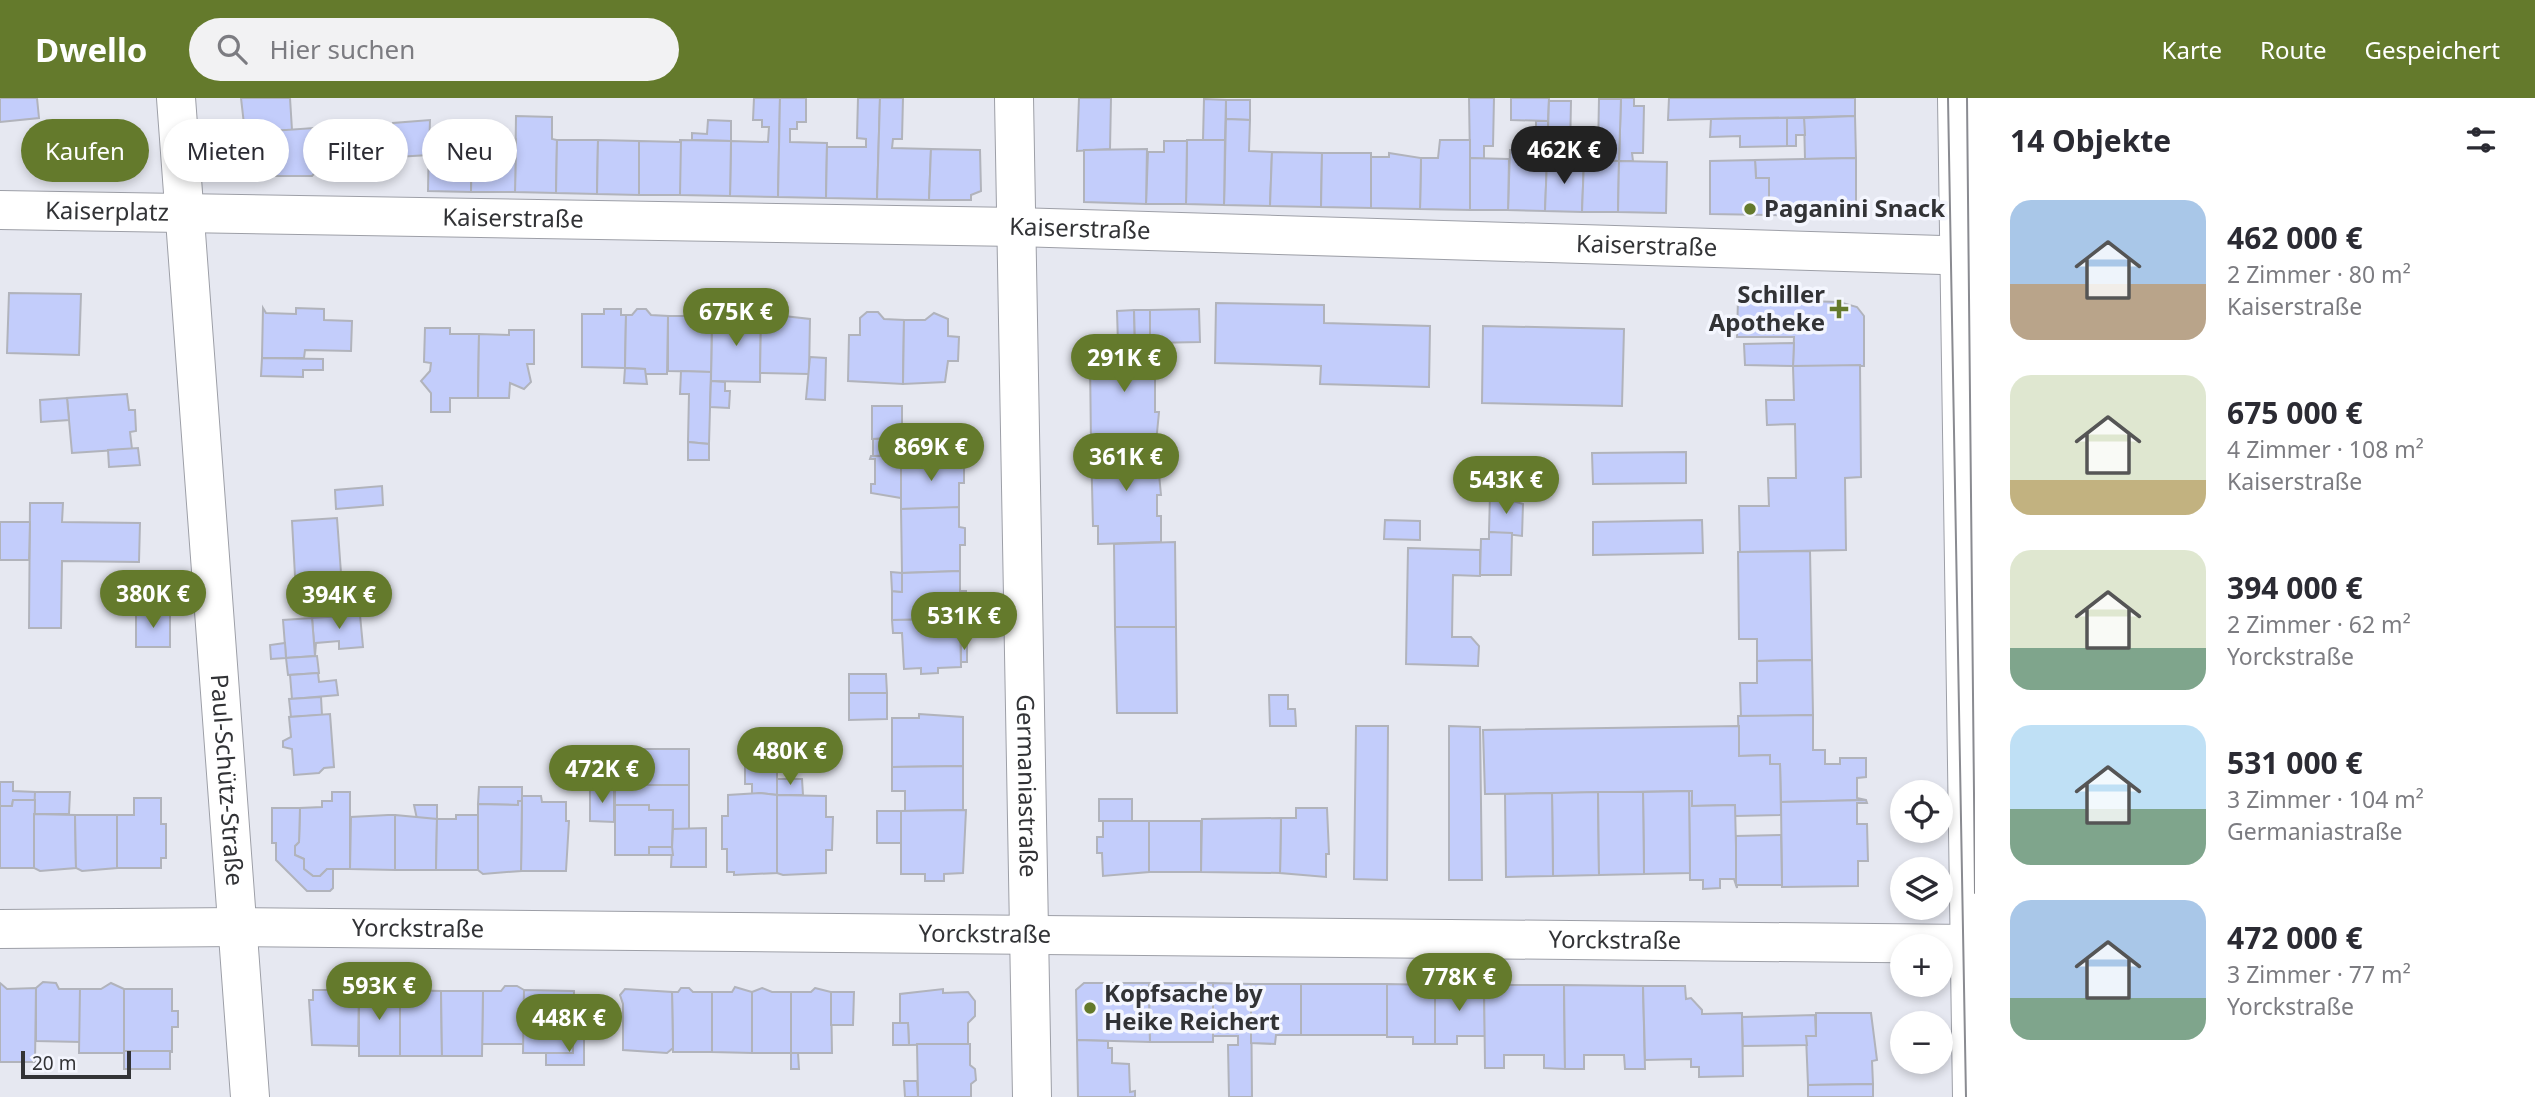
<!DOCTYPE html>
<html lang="de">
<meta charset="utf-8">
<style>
:root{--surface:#fff;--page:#f2f2f3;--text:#2b2b33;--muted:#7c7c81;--accent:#647a2c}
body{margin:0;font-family:"Noto Sans",sans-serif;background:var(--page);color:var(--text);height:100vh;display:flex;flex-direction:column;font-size:26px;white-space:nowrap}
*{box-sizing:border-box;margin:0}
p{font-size:23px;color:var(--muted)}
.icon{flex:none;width:38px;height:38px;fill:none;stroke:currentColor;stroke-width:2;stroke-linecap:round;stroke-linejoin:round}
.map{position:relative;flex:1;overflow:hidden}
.side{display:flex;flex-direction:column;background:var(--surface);width:560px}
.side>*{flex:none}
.guide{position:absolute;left:21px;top:21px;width:665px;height:63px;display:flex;gap:14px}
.tools{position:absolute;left:1890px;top:682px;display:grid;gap:14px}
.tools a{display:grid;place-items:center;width:63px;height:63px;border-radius:50%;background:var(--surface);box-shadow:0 4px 10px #0003;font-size:35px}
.scale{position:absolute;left:21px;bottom:18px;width:110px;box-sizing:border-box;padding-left:7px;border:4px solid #323336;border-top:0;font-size:19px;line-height:24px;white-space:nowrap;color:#323336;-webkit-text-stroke:5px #f4f6fe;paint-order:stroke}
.price{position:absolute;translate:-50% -60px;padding:0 16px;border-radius:24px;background:var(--accent);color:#fff;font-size:23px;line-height:46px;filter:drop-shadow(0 2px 4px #0008)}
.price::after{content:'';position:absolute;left:50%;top:42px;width:21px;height:16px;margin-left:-10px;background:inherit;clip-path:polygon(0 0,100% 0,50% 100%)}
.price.selected{background:#222;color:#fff}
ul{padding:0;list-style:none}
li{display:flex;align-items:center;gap:21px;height:175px;padding:0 35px}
li span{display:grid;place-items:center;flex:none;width:196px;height:140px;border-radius:21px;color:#555}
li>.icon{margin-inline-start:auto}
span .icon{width:84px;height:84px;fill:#fffc;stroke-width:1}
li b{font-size:30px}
h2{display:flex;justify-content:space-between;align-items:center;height:84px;padding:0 35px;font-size:30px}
.pill{padding:0 24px;border-radius:32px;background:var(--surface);box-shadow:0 4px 10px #0003;font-size:24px;line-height:63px}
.pill.selected{background:var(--accent);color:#fff}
header{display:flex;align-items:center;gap:42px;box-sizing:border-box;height:98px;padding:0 35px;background:var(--accent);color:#fff}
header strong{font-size:33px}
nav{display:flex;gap:38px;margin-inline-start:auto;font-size:24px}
.search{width:490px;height:63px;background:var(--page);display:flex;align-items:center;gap:18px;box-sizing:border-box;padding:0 24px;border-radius:38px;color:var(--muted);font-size:26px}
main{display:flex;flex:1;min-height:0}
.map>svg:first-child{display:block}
.building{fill:#c3cdfb;stroke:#b1b3bb;stroke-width:2}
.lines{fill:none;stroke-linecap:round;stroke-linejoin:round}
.minor-casing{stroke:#9d9fa7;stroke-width:40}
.major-casing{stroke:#9d9fa7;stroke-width:40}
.minor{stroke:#fff;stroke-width:38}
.major{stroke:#fff;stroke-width:38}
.tram{stroke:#8a8b91;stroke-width:2}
.poi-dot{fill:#647a2c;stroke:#f4f6fe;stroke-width:2.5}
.labels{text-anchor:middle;stroke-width:7;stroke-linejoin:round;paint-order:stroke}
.poi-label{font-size:24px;font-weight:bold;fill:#323336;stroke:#f4f6fe;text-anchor:start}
.street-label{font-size:24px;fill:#323336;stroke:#f4f6fe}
</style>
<header>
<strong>Dwello</strong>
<div class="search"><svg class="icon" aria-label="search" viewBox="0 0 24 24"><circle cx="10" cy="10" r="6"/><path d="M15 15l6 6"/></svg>Hier suchen</div>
<nav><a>Karte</a><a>Route</a><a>Gespeichert</a></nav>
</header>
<main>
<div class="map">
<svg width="1975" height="999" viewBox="0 0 1975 999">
<rect width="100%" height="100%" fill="#e6e8f1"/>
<g class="building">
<path d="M0,0H37L39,20L0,24Z"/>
<path d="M241,0H290L292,32L245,35Z"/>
<path d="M754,0H780L778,99L730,98L731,43L768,44L769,29H762V22H753Z"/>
<path d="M780,0H806V24H797V31H790V44L827,45L826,100L778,99Z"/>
<path d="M858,0H880L877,101L826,100L827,49H866V41L857,40Z"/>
<path d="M880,0H903L902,41H893L892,50L931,51L929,102L877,101Z"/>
<path d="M1079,0H1111L1110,51L1077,53Z"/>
<path d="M1469,0H1494L1493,48H1484V61L1470,60Z"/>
<path d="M1511,0H1549L1548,23L1511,22Z"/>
<path d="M1621,0H1634V8H1644L1643,55H1632L1633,63H1619Z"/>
<path d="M1669,0H1855V18L1668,22Z"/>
<path d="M1204,1L1226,2L1225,42H1203Z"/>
<path d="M1599,1H1621L1619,63H1603L1604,54H1598Z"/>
<path d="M1226,2H1250V22L1226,21Z"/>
<path d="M1549,3H1571L1570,53H1560V62L1547,61Z"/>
<path d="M516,18L552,19V41L557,42L556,95L515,94Z"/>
<path d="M1855,18L1856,60L1805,61L1804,20Z"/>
<path d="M1787,20V48L1740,49V38L1710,39L1711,21Z"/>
<path d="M1787,20H1804L1805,37H1796V48H1787Z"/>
<path d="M1226,21L1250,22L1249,53L1272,54L1270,108L1224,107Z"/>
<path d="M430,22L429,57L396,59L393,25Z"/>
<path d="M708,22L731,23V43L692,42V35L707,36Z"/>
<rect x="1536" y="23" width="12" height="13"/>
<path d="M349,28V35L355,41L357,65L331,68L328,29Z"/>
<path d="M328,29L331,68H321L312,78H254L247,73L245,35Z"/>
<path d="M1536,36H1548L1545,113L1508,112L1510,52H1535Z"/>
<path d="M429,37H472L471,94L428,93Z"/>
<path d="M472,40L516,41L515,94H471Z"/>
<path d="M557,42H598L597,96L556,95Z"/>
<path d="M598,42L639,43V97L597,96Z"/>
<path d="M680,42L731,43L730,98L680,97Z"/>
<path d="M1187,42H1225L1224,107L1186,106Z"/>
<path d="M1440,42H1470V112L1420,111L1421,60H1438Z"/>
<path d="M639,43L681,44L680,97H639Z"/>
<path d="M1164,43H1187L1186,106H1146L1148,54H1164Z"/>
<path d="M931,51L980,52L981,93L971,97V102H929Z"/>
<path d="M1147,51L1146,106L1084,104V52Z"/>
<path d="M1272,54L1322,55L1321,109L1270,108Z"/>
<path d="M1322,55H1371V110L1321,109Z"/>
<path d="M1389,55L1421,60L1420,111L1371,110V59H1389Z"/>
<path d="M1470,60L1509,61L1508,112H1470Z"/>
<path d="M1856,60V110L1850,119L1769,117V80H1756L1755,62Z"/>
<path d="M1547,61L1584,62L1582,114L1545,113Z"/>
<path d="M1584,62L1619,63L1618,114H1582Z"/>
<path d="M1755,62L1756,80H1769V117L1710,116V63Z"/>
<path d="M1619,63L1667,64L1666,115L1618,114Z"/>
<path d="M9,195L81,196L79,257L7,255Z"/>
<path d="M1738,201L1839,204L1857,209L1864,218V268H1793L1794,239H1737Z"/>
<path d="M1216,205L1324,207V225L1430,228L1429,289L1320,286L1321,268L1215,265Z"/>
<path d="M263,210L266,215L296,216V210L324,211V222L352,223L351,253L305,252L304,260H262Z"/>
<path d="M604,211H621V217H626L625,270L582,269V216H604Z"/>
<path d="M637,211H646L651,217L668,218L667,276H645V271L625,270L626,217H632Z"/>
<path d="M1199,211L1200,244L1150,245V212Z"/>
<path d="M1134,212L1135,246H1118L1117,213Z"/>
<path d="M1134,212H1150V245L1135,246Z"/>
<path d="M867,214H878L884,221L904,222L903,286L848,283L849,237H860V220Z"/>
<path d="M737,215H758V220H761L760,284L711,283L712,218L737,219Z"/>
<path d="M934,215L948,221V238L959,239L958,263H948L945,284L903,286L904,222H925Z"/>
<path d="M766,216L810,221L809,276L760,275L761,220H766Z"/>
<path d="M668,218H712L711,274L668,273Z"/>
<path d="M1483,228L1624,231L1622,308L1482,305Z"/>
<path d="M425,230H450V236H479L478,300H450V314H431V295L421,283L430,273L431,265L424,264Z"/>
<path d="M509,232H534V266H527L531,284L524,291L510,285L509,300H478L479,236L509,237Z"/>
<path d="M1158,245V252L1163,253L1158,275H1155V314H1159L1156,345L1091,346L1090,262L1095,261V247Z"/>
<path d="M1794,245L1793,268L1745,267L1744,246Z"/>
<path d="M810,259L826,260L825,302L806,301Z"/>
<path d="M262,260L323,261V272H303V279L261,278Z"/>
<path d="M1860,267L1861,379L1845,380L1846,452L1740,454L1739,408H1769L1768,380H1796L1795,326L1767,327L1766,302H1794L1793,268Z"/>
<path d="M625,270L645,271L647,286L624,285Z"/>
<path d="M681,273L711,274L709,346L688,344L689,296H680Z"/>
<path d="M711,283L725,284V293H730L729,310L710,309Z"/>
<path d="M127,296L129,312H135L136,333L130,334L132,351L72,355L67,300Z"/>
<path d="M67,300L69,322L41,324L40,302Z"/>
<path d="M872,308H902V340L872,341Z"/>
<path d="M905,340V357L873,358V341Z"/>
<path d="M688,344L709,346V362H688Z"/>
<path d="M1156,345L1161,397H1157V418H1161V444L1098,446V428H1093L1091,346Z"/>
<path d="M138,350L140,367L109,369L108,352Z"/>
<path d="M1686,354V385L1593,386L1592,355Z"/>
<path d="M871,358H903L901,400L871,395V386H875V361H870Z"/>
<path d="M918,358L958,362V366H964V385H959V410L901,411V363H918Z"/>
<path d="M382,388L383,407L336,411L335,392Z"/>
<path d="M1490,396L1523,406L1522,438L1489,434Z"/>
<path d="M30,405H63L62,424L140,425L139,464L62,463L61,530H29Z"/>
<path d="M959,409V429L965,430V447H960V473L902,475L901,411Z"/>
<path d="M337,420L341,475L295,478L292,423Z"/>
<path d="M1385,422L1420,423V442L1384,441Z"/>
<path d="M1702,422L1703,455L1593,457V424Z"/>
<path d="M0,424H30L29,462H0Z"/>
<path d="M1489,434L1512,435L1511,477H1480L1481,441H1489Z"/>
<path d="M1175,444L1176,529H1115L1114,446Z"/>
<path d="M1408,450L1480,452V478L1453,477L1452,539H1471L1479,548L1478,568L1406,566Z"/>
<path d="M1810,453L1812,562L1757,563V541H1739L1738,454Z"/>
<path d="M960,473V493H966V512H961L960,521L892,522V493L902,494V475Z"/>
<path d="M891,474L902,475V494L892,493Z"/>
<rect x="136" y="516" width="34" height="33"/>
<path d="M360,517L363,549L339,551V543L316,545L315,558L312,520Z"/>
<path d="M312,520L315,558L286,560L283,522Z"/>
<path d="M960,521L961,569L938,570V575L921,576V570L904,571L902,535H893L892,522Z"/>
<path d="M1115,529H1176L1177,615H1117Z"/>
<path d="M285,545L286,560L271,561L270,547Z"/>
<rect x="961" y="545" width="6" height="19"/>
<path d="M317,558L319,575L288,577L286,560Z"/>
<path d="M1812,562L1813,617L1741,619L1740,585H1757V563Z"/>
<path d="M318,575L319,584L336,582L338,597L292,601L290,577Z"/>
<path d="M849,576H886L887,595H849Z"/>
<path d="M849,595H887V621L849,622Z"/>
<path d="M1269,597H1288V611H1295L1296,628H1270Z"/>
<path d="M321,599L322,617L291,619L289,601Z"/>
<path d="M330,616L334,669L324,670L319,675L294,677L292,651L283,649V643L291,639L289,619Z"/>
<path d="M919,616L963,619V668L892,669V620H919Z"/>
<path d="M1813,617V652H1825V666H1840V660H1866V679L1857,680V700L1866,702L1781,704L1780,666H1770V657L1739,658L1738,618Z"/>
<path d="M1356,628H1388L1387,782L1354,781Z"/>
<path d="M1449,628L1480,629L1482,782H1449Z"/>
<path d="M1739,628V658L1770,657V666H1780L1781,717L1735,718V707L1692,708V693L1485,696L1483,632Z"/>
<rect x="624" y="651" width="65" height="36"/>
<path d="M745,665H777V697L760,695L752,697V686H745Z"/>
<path d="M963,668V712L905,713V693H892V669Z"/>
<path d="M777,681H802L803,697H777Z"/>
<path d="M0,684H13V693L35,694V702H13L12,708H0Z"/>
<path d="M615,687H689V731H673V712H649V707H615Z"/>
<path d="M479,689H522V703H518V707L478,706Z"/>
<path d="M590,690L614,691V724L590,723Z"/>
<path d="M1689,693H1692V708L1735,707L1737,790L1734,781H1720V790L1703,791V782H1690Z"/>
<path d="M1689,693L1690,775L1644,776L1643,694Z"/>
<path d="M35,694H70L69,716H34Z"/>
<path d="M332,694H350V771H327L320,778H313L304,771V761L295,757V748L299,744L300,710L322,709V703H332Z"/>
<path d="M1598,694L1599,777L1553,778L1552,695Z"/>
<path d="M1598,694H1643L1644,776L1599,777Z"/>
<path d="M760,695L777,697V775L734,777V774H727V751H722V718H728V697Z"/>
<path d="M1552,695L1553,778L1506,779L1505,696Z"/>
<path d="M777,697L826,698V719H833L832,752H826V775L783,777L777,775Z"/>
<path d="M522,698H541L542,704H566V723H569L566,773H521Z"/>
<path d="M134,700H161V726H166V760H161V770H117V717H134Z"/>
<rect x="1099" y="701" width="33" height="22"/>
<path d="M13,702H35L34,770H0V708H12Z"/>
<path d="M1866,702L1867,705H1857V726H1867L1868,763H1858V788L1782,789L1781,704Z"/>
<path d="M518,703H522L521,773L483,776L478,772V706L518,707Z"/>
<path d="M414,707H437V721H417Z"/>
<path d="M615,707H649V712H673L672,749H649V757H615Z"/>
<path d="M272,710H300L299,744L295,748V757L304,761V771L313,778H320L327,771H333V790L330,793H307L276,762V745H272Z"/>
<path d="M1296,710H1327L1329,756H1326V779L1280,775L1281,720H1296Z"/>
<path d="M966,712L963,775L944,776V783H925V776H901V713Z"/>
<rect x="877" y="713" width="24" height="32"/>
<path d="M34,716L75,717L76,770L40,773L34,770Z"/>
<path d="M75,717H117V770L82,773L76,770Z"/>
<path d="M388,717H395V772L350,771L351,719Z"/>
<path d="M395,717L437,721L436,772H395Z"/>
<path d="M456,717H478V772H436L437,721H456Z"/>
<path d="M1281,720L1280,775L1201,774L1202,721Z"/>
<path d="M1103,723H1149V774L1103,778L1102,755H1097V739H1103Z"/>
<rect x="1149" y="723" width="52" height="51"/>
<path d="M706,730V769H671L673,731Z"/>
<path d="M1781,737L1782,787H1736V738Z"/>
<path d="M649,749H672L673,757H649Z"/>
<path d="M43,884L56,885L59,891H80V944L36,943V890Z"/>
<path d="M0,885L7,891L36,890L35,964H0Z"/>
<path d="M111,885L124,891V955H79L80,891H101Z"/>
<path d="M1084,885H1149L1150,944L1077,942L1076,892Z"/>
<path d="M1149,885H1213V944H1150Z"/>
<path d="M1213,885L1251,886L1252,999H1229L1228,947H1238V938H1213Z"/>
<path d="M366,886H378L381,892H400V958H359V892Z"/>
<path d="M1251,886H1301V937H1276L1275,946L1251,945Z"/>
<rect x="1301" y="886" width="86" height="51"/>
<path d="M1387,886L1435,887V946H1413V939H1387Z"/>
<path d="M1435,887H1484L1485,938H1457V946H1435Z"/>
<path d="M1484,887H1564L1565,971L1544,970V957H1504V970H1485Z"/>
<path d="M1564,887L1643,888L1645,971H1625L1624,957H1584V971H1565Z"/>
<path d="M505,888H517L524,892V946H482L483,893H501Z"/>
<path d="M1643,888H1685L1686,901L1691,900L1702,912V916L1742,915L1743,978L1699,979V969H1691V961L1645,962Z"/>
<path d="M735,889L752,894V955L712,954V894H732Z"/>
<path d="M681,890H689L693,894H712V954H673L672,894H678Z"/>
<path d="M762,890L772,894H791V955H752V894Z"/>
<path d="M815,890L831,894L832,955H791V894H811Z"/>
<path d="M124,891H172V913H178V929H172V954L124,953Z"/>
<path d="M625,891L672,894L673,950L667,955L623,952V906L620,897Z"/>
<path d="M943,891V895L968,894L975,903V918L968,925V946L909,947L908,925H900V896Z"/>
<path d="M313,892H359L358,948L312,947L309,902H313Z"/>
<path d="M400,892L441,893L442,958H400Z"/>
<path d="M524,892L574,893L573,955H523Z"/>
<path d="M441,893H483L482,958H442Z"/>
<path d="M831,894H854L853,927H831Z"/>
<path d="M1816,915H1871L1877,962L1872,963L1873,986L1808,987L1806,938H1816Z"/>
<path d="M1815,917L1816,938H1806L1807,947L1743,948L1742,919Z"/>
<path d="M893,925H908L909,947H893Z"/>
<path d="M573,937H584V967H546V955H573Z"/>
<path d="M1077,942L1108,943V950H1112V965L1129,966L1130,994L1135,993V999H1078Z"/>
<path d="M917,946H970V967L975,971L976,982L971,986V999H918Z"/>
<rect x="124" y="953" width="46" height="18"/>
<path d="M791,955H798L799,971H791Z"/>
<path d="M904,983H917L918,999H905Z"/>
<path d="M1873,986V999H1808V987Z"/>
</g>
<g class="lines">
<defs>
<g id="minor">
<path id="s1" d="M176,0L250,999"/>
<path id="s2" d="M1014,0L1032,999"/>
<path id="s3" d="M0,112L1016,129L1975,158"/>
<path id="s4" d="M0,831L237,829L1971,846"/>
</g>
<path id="major" d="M1957,0L1972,999"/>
</defs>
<use href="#minor" class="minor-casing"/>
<use href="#major" class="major-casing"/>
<use href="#minor" class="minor"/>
<use href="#major" class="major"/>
<g class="tram">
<path d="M1948,0L1966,999"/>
<path d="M1967,0L1975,795"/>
</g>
</g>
<g class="poi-dot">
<circle cx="1750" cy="111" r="7"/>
<path d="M1835.5 200.5h7v7h7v7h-7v7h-7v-7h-7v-7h7z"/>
<circle cx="1090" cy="910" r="7"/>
</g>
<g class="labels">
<g class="poi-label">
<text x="1764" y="119">Paganini Snack</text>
<text x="1825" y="205" text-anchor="end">Schiller<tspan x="1825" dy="28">Apotheke</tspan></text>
<text x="1104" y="904">Kopfsache by<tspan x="1104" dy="28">Heike Reichert</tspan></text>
</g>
<g class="street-label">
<text dy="8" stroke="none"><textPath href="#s3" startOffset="107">Kaiserplatz</textPath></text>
<text dy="8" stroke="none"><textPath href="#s3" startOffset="513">Kaiserstraße</textPath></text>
<text dy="8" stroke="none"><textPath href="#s3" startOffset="1080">Kaiserstraße</textPath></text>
<text dy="8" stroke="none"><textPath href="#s3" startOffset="1647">Kaiserstraße</textPath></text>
<text dy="8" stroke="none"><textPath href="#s1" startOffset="684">Paul-Schütz-Straße</textPath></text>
<text dy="8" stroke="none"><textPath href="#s2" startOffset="688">Germaniastraße</textPath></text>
<text dy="8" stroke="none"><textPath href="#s4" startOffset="418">Yorckstraße</textPath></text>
<text dy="8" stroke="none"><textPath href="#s4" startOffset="985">Yorckstraße</textPath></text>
<text dy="8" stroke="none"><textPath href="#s4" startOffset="1615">Yorckstraße</textPath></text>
</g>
</g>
</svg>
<div class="tools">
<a><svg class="icon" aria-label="locate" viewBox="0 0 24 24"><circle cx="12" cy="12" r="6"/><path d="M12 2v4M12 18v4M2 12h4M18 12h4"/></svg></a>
<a><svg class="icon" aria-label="layers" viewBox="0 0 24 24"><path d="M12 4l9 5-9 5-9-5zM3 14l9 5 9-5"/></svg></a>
<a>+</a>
<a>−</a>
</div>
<div class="scale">20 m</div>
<b class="price selected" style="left:1564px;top:88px">462K €</b>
<b class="price" style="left:736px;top:250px">675K €</b>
<b class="price" style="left:1124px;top:296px">291K €</b>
<b class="price" style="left:931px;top:385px">869K €</b>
<b class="price" style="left:1126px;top:395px">361K €</b>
<b class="price" style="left:1506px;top:418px">543K €</b>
<b class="price" style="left:153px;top:532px">380K €</b>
<b class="price" style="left:339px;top:533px">394K €</b>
<b class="price" style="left:964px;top:554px">531K €</b>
<b class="price" style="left:790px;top:689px">480K €</b>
<b class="price" style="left:602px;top:707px">472K €</b>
<b class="price" style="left:1459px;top:915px">778K €</b>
<b class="price" style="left:379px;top:924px">593K €</b>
<b class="price" style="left:569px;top:956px">448K €</b>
<div class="guide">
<a class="pill selected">Kaufen</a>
<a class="pill">Mieten</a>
<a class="pill">Filter</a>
<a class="pill">Neu</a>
</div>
</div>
<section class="side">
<h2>14 Objekte<svg class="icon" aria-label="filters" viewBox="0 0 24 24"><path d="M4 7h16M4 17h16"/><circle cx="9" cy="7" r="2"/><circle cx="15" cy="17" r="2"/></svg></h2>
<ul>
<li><span style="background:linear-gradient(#a9c7e8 60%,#b9a48a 0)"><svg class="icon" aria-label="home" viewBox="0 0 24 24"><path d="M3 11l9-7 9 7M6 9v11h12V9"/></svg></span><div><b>462 000 €</b><p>2 Zimmer · 80 m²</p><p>Kaiserstraße</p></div></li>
<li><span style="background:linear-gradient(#dfe7d0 75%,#c2b280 0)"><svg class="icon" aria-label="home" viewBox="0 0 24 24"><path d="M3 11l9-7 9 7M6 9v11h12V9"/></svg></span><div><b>675 000 €</b><p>4 Zimmer · 108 m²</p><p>Kaiserstraße</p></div></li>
<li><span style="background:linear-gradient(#dfe7d0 70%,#7fa58c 0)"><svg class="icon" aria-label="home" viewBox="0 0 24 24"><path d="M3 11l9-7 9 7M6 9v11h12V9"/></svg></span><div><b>394 000 €</b><p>2 Zimmer · 62 m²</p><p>Yorckstraße</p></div></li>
<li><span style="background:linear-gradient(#bfe0f5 60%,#7fa58c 0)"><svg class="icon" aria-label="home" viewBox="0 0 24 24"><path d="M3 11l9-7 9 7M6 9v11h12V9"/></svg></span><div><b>531 000 €</b><p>3 Zimmer · 104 m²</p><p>Germaniastraße</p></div></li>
<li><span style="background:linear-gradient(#a9c7e8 70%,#7fa58c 0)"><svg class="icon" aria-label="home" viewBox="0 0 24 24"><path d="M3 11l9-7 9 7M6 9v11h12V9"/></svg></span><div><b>472 000 €</b><p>3 Zimmer · 77 m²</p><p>Yorckstraße</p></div></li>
</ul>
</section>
</main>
